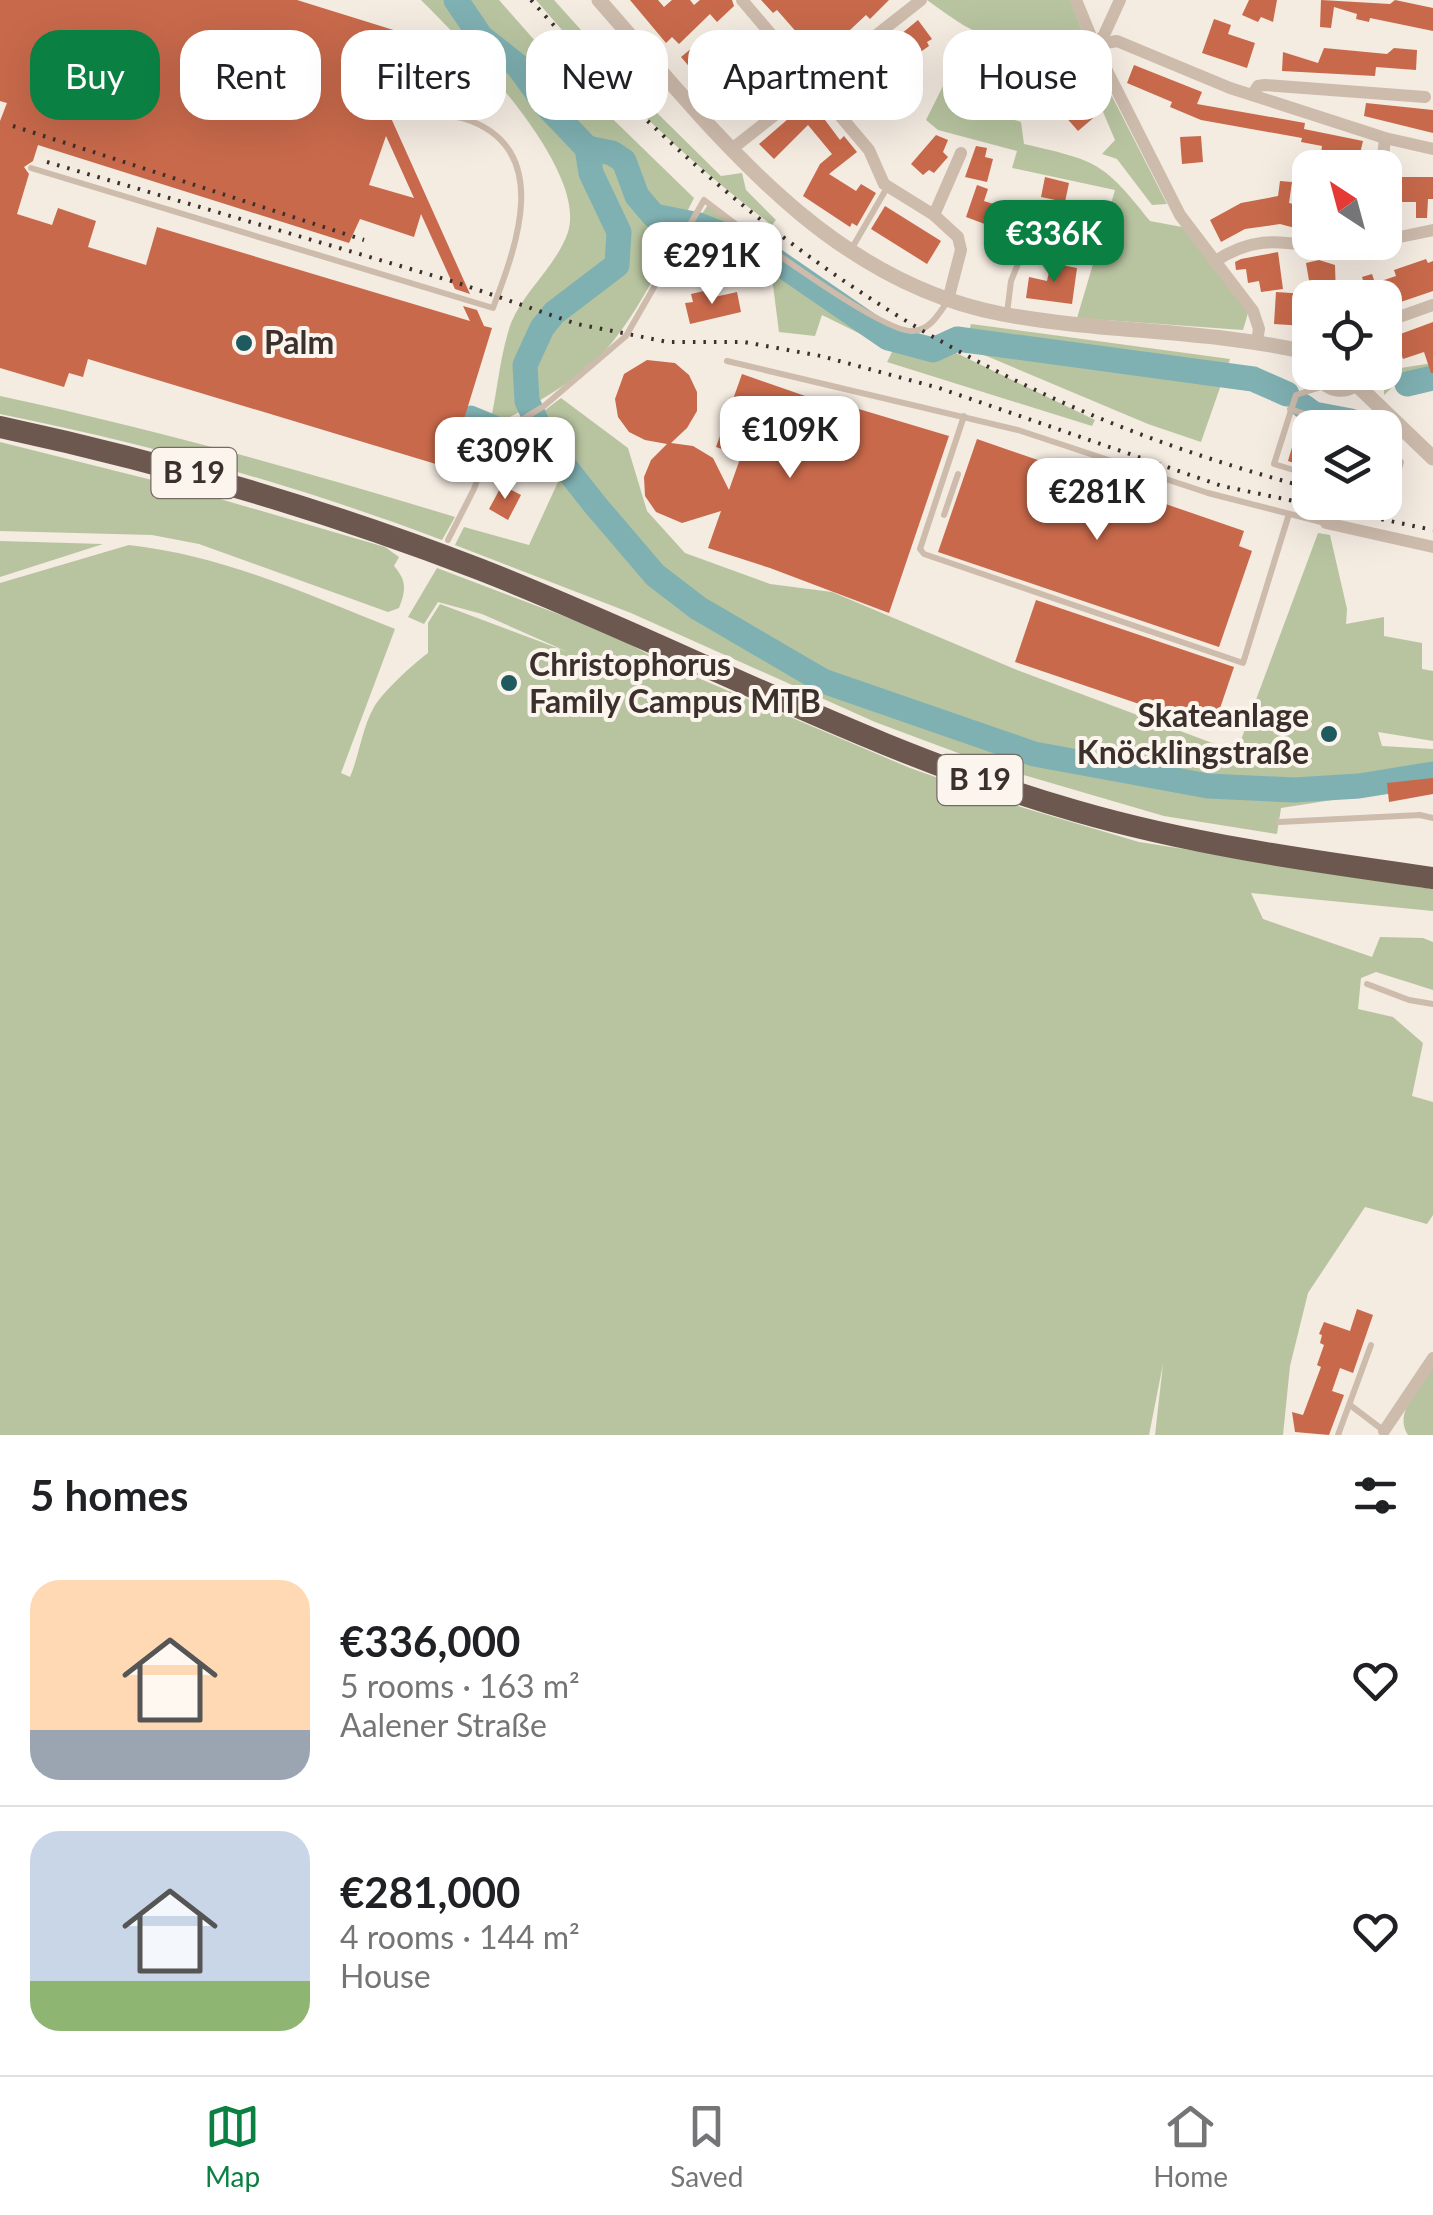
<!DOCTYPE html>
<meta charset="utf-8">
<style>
:root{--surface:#fff;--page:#f2f2f2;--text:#202124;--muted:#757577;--line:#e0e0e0;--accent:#0b8043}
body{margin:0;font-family:Lato,sans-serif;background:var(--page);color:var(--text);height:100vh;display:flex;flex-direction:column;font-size:38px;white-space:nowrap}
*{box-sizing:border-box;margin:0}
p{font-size:32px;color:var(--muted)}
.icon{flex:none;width:55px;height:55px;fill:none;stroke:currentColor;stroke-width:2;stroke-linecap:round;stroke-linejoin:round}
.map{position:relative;height:1435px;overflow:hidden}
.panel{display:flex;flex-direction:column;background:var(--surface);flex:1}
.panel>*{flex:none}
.guide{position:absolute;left:30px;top:30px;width:1375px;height:90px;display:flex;gap:20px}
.needle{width:65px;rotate:324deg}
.controls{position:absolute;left:1292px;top:150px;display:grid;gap:20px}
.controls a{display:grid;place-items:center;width:110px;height:110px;border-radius:20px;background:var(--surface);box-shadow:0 10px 40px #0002;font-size:50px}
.price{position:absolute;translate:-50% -85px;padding:0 22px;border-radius:20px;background:#fff;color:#222;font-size:32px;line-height:65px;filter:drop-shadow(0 2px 5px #0008)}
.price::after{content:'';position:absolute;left:50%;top:60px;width:30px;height:22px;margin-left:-15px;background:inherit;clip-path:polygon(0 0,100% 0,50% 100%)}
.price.active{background:var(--accent);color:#fff}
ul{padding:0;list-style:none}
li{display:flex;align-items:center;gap:30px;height:250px;padding:0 30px}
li+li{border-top:2px solid var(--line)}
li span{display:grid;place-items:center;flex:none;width:280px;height:200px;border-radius:30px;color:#555}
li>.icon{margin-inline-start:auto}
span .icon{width:120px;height:120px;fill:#fffc;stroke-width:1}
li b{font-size:42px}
h2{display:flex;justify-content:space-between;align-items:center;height:120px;padding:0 30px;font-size:42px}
.chip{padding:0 35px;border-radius:30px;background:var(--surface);box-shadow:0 10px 40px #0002;font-size:35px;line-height:90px}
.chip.active{background:var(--accent);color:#fff}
.tab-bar{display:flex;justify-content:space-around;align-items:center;height:140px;border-top:2px solid var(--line);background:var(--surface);font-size:28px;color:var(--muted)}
.tab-bar a{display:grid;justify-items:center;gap:5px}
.tab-bar .active{color:var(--accent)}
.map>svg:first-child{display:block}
.green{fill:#b8c4a0}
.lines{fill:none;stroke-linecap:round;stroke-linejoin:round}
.canal{stroke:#7fb0b2;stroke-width:15}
.river{stroke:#7fb0b2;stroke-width:25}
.building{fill:#c8694b;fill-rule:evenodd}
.service{stroke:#cdbbac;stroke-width:6}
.minor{stroke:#cdbbac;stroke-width:12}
.tertiary{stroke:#cdbbac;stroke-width:15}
.trunk{stroke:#6c584f;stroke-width:22}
.rail{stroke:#3b302b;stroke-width:4;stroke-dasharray:2.5 8;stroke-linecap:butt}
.poi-dot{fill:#1f5a5e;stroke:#fbf5ee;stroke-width:4}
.labels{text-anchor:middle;stroke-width:8;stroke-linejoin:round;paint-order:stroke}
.shield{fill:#fbf5ee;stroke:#756b66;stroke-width:2.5}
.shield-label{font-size:30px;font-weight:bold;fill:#3b302b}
.poi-label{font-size:32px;font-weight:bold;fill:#3b302b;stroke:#fbf5ee;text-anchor:start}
</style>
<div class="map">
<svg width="1433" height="1435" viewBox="0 0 1433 1435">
<rect width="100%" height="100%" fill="#f4ebe1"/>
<g class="green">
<path d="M421,0H499L552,60L694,198C668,249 642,310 603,353C577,380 539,402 506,419L492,414C498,385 501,351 511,323C524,291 557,265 568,232C588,168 465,44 421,0Z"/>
<path d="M536,0H554L645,101L721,176L742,173L746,190L776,220L772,225C685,160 607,83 536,0Z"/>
<path d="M927,0H1070L1089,48C1012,52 989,46 927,0Z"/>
<path d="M968,36L1008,52L1012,63L1002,76L979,67L965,105L1021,122L1024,144C1098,161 1103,162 1150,221L1182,227L1248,313L1243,330L1077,318L1115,190L1012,168L1017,151L938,130L926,120Z"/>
<path d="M1063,57H1092L1167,204L1152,205L1117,159L1102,154L1115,140L1089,79L1064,75Z"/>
<path d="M708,205C763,246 852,328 919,335L1095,420L1092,426L887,362L893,350L822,315L815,336L779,332L770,262L698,219Z"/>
<path d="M971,324L1230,359L1201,442L1148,424L965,347Z"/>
<path d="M1385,352L1394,369L1433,363V383L1407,385L1402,375L1395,370L1399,381L1384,395V389L1368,379V373L1385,372Z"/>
<path d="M0,396C154,429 305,471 455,517L442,540C299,486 150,444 0,414Z"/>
<path d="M561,398L628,448L647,511L685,553L770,584L832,592L1017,670L1223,747L1241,740L1318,533L1330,535L1347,609L1346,624L1384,617V636L1422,643V669L1433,671V741L1378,732L1382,746L1433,749V775L1388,777L1377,793L1281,808L1277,834L1164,816L993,766L875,722L631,613L455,545L464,527L529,545L558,482L528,450L540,414Z"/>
<path d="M0,442L172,485L385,547L399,557L394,566C407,581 406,590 399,608L388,612L199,544L152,535L0,531Z"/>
<path d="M0,541L103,544L0,577Z"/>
<path d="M129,545C225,556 306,594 395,629L341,773L350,777C359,756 362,729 373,709C381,693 413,664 428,653V623L440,604L568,652L482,614L438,602L424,624L408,617L437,568L611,634L670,666L910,768L1024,808L1139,842L1433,888V911L1251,893L1263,919L1372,957L1380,937L1423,938L1433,942V990L1376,972L1361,978L1358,1009L1393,1017L1423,1043L1412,1096L1433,1102V1215L1427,1224L1365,1207L1308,1293L1290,1366L1283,1435H1155L1163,1364L1149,1435H0V583Z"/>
<path d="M1433,1368V1435H1408C1393,1412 1420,1387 1433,1368Z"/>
</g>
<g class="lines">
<path class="canal" d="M471,413L547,444"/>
<g class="river">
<path d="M456,0L481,37L518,66L546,105L587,148L591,173L619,232L617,265L554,313L542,328L525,365L527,401L547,444L596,506L655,575L698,608L823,681L1034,754L1208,786L1294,790L1359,786L1433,774"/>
<path d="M587,148L612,153L624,161L637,196L654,216L699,225L757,248L888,338L933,350L957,339L1253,379L1287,394"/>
<path d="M1407,384L1433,378"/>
<path d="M1303,406L1314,414L1351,421"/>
</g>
</g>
<g class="building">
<path d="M0,0H297L416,37L391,118L470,294L455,289L421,214L414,237L360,219L349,243L38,145L33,161L24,167L29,174L17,214L52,225L58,208L96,221L88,247L146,265L157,227L470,321L463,306L477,310L484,326L492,328L449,468L88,359L83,377L69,373L64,387L0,368V121L7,103L0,101ZM386,136L414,198L369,185Z"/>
<path d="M630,0H658L664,7L672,0H690L694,5L700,0H732L734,6L717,22L710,14L679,44L672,37L666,43Z"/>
<path d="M761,0H889L870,19L866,15L820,58L814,51L809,55L795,39L799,35L777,10L773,13Z"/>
<path d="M1249,0H1277L1273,22L1261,17L1258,22L1242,15Z"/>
<path d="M1321,0L1390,4L1395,0L1433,8V31L1370,18L1369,22L1356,19L1357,14L1334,7L1331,28L1320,27Z"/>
<path d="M1214,19L1231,25L1228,34L1255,43L1247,68L1202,53Z"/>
<path d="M918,20L932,39L927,42L929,46L919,53L917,50L909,54L850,103L837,87Z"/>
<path d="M727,45L738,57L720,74L737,94L764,72L751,59L766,46L790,72L749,112L745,108L739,114L729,103L724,107L681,57L693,47L708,62Z"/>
<path d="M1324,48L1387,54L1394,48L1417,50L1416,70L1376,67L1375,76L1282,71L1283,52L1318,63Z"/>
<path d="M1134,65L1202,92L1197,104L1305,123L1304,129L1363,141L1357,166L1344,163L1345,159L1321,153L1322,146L1301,142L1302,138L1201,120L1170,107L1172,102L1127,83Z"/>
<path d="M1076,90L1098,114L1078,131L1057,107Z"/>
<path d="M810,100L840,140L844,136L857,152L829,174L856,191L861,184L876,193L857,226L852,223L850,227L803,196L820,164L832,154L808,125L774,159L759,144Z"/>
<path d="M1366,103L1433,110V133L1364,116Z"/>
<path d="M936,135L948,140L943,152L948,157L934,173L929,170L923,175L911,164Z"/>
<path d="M1201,136L1203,162L1182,164L1180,137Z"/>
<path d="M976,146L987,148L985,157L993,159L987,182L965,177Z"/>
<path d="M1045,177L1069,183L1065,202L1041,197Z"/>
<path d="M1397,177H1433V199H1428L1427,218H1416V202H1400Z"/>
<path d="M1280,181L1292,182L1289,203L1310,208V232L1280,224L1245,229L1221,242L1210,220L1241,203L1278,196Z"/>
<path d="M977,185L988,189L984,201L1009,209L1008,234L1020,237L1013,259L991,253L998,229L966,217Z"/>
<path d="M885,206L941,241L927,264L871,229Z"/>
<path d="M1278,252L1283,289L1261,292L1259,281L1248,283L1246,269L1236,270L1235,262L1241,259Z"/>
<path d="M1426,259L1428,263L1433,261V291L1392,305L1389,298H1368L1362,277L1372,274L1375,283L1396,276L1394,270Z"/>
<path d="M1319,260L1335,265L1336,298H1312L1306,263Z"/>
<path d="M1051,263L1077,268L1072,304L1026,298L1029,277L1047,281Z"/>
<path d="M708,290L710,298L737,292L741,312L690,324L685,303L693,302L691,294Z"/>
<path d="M1276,292L1307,294L1305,326L1274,324Z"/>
<path d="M1433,322V373H1431L1424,352L1403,359L1395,336Z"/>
<path d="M647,360L675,363L689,375L697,392V411L687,428L671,443L693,446L713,458L729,490L741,456L716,447L742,374L811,398L802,423L832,434L842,404L949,436L889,613L770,568L708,548L721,511L682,523L656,512L645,496L644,477L651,460L667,444L645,440L629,432L618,417L615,399L624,374Z"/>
<path d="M1300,420L1310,423V468L1288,461Z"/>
<path d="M977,439L1244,531L1239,546L1252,551L1219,647L938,552Z"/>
<path d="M502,485L521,495L508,520L489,509Z"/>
<path d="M1036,600L1234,667L1213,729L1015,662Z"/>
<path d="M1433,778V794L1389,802L1387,783Z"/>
<path d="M1357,1309L1373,1315L1353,1373L1340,1368L1332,1391L1344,1395L1329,1435L1295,1432L1292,1412L1303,1415L1321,1367L1317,1365L1324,1345L1320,1343L1322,1335L1319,1334L1324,1322L1350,1331Z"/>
</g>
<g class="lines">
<g class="service">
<path d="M31,168L493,308C515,249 553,153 471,121C451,113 422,115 400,112"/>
<path d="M852,248L888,186"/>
<path d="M1007,313L1011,281L1034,225"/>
<path d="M727,361L1018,430L1208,493L1325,523"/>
<path d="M1290,409L1347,428"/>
<path d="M964,416L920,549L924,554L1243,663L1289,514"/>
<path d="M1385,441L1401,462L1390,498L1385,497"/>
<path d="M1310,475L1274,464L1296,395L1324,386"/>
<path d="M944,515L958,474"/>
<path d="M448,540L474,489L492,438L544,406L626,336L704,200C735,224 882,334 913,331C930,330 938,315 947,302"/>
<path d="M1279,822L1420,815L1433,818"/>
<path d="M1367,984L1409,1000L1433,1004"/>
<path d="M1350,1405L1383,1430"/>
<path d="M1338,1435L1371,1345"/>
</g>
<g class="minor">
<path d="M742,0L869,150L884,184L934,215L958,237L961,250L948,300"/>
<path d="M1076,0L1097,51L1180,215L1253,311L1259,329L1257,341"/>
<path d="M1096,43L1104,35L1120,0"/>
<path d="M1094,45L1117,41L1230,88L1385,138L1433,149"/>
<path d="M1252,95L1258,86L1265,85L1425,97"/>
<path d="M733,148L921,0"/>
<path d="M1382,168L1385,138"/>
<path d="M1385,208L1390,238"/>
<path d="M934,215L961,153"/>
<path d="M1385,240L1433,230"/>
<path d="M1214,262C1279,218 1313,264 1378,242"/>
<path d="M1385,322L1433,305"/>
<path d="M1326,523L1433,547"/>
<path d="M1384,1431L1433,1358"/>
</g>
<g class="tertiary">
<path d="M599,0C713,129 823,280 1002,314C1104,333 1209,329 1310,353"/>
<path d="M1316,372C1328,395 1353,395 1365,372"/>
<path d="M1357,385L1433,458"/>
</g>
<path class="trunk" d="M0,427C163,462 323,509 479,569C679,647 869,752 1076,811C1193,845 1312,861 1433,878"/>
<g class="rail">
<path d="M531,0C755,251 983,402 1310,488"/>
<path d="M13,126L364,240"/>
<path d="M47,162L458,283L577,324L668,342H744L821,356L939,388L1222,486L1433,530"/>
</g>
</g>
<g class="poi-dot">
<circle cx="244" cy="343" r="10"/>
<circle cx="509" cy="683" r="10"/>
<circle cx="1329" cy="734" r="10"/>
</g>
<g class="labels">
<g class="shield">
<rect x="151.5" y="448" width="85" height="50" rx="8"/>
<rect x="937.5" y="755" width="85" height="50" rx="8"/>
</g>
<g class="shield-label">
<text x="194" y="483">B 19</text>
<text x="980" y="790">B 19</text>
</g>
<g class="poi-label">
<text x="264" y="354">Palm</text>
<text x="529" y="676">Christophorus<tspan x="529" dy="37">Family Campus MTB</tspan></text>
<text x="1309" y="727" text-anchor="end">Skateanlage<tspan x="1309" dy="37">Knöcklingstraße</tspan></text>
</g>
</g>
</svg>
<div class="controls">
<a><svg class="needle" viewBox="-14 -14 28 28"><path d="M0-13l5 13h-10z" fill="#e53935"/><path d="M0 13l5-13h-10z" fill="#757577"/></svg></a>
<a><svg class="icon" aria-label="locate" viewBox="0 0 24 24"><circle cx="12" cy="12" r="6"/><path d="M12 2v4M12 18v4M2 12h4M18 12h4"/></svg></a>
<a><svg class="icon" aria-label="layers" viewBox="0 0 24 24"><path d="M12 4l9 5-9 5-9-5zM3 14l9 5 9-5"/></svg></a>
</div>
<b class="price active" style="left:1054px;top:285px">€336K</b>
<b class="price" style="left:712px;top:307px">€291K</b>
<b class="price" style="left:790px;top:481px">€109K</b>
<b class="price" style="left:505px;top:502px">€309K</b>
<b class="price" style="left:1097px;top:543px">€281K</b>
<div class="guide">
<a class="chip active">Buy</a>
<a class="chip">Rent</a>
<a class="chip">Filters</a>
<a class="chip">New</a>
<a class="chip">Apartment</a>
<a class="chip">House</a>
</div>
</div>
<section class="panel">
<h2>5 homes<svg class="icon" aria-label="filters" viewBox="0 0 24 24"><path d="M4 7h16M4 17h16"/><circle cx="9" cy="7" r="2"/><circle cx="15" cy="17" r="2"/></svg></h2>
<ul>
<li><span style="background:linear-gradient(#ffd9b3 75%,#9aa5b1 0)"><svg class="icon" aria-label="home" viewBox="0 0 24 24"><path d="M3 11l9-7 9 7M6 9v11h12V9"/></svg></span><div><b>€336,000</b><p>5 rooms · 163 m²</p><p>Aalener Straße</p></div><svg class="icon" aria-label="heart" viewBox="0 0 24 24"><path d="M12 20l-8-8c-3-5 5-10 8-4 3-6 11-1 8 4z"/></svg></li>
<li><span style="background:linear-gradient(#c9d6e8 75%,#8fb573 0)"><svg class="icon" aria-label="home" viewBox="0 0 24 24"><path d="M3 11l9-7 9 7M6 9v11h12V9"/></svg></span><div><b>€281,000</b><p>4 rooms · 144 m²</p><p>House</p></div><svg class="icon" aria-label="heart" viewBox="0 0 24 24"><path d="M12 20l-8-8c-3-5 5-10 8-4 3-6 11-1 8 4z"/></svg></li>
</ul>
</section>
<nav class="tab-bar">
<a class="active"><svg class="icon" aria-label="map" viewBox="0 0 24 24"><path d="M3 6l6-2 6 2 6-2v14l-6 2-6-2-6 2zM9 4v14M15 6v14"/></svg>Map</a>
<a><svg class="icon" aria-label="saved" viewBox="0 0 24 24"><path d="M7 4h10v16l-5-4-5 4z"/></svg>Saved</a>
<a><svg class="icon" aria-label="home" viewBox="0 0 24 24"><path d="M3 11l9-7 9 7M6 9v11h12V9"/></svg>Home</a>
</nav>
